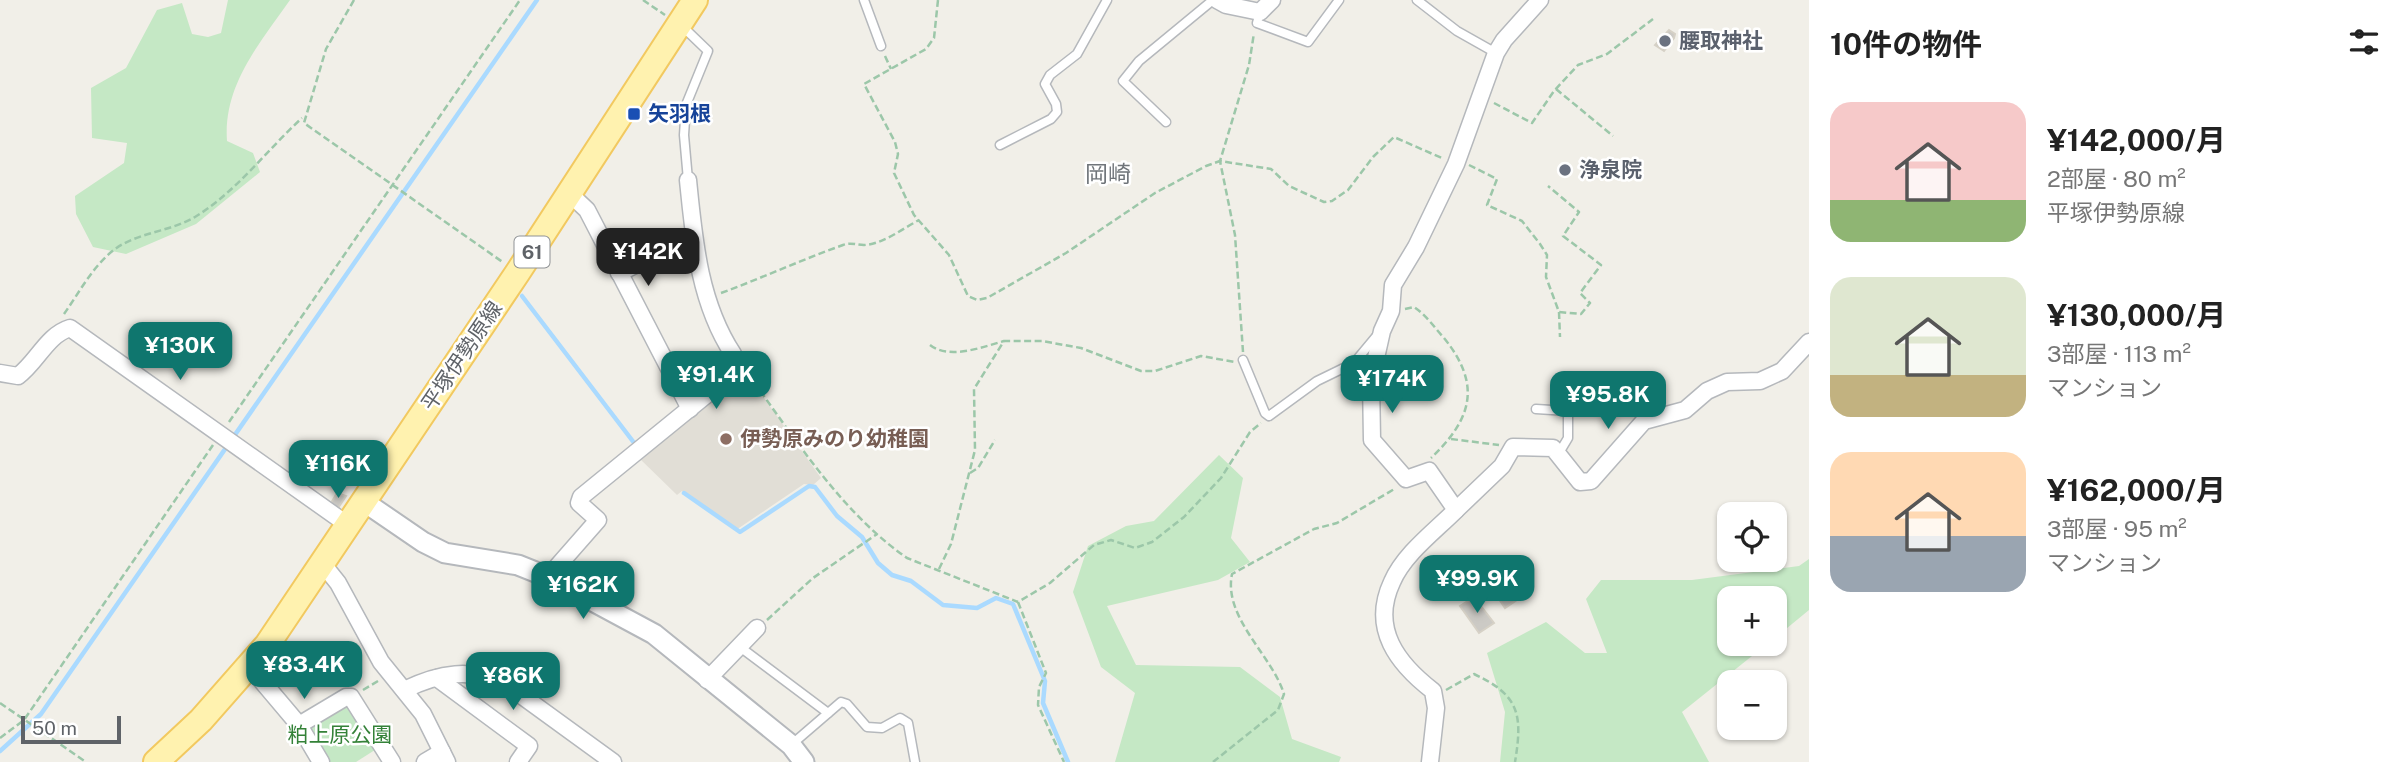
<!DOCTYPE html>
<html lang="ja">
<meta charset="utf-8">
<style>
:root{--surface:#fff;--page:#f6f6f6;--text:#222;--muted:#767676;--accent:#0f766e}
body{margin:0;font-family:"Public Sans","Noto Sans JP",sans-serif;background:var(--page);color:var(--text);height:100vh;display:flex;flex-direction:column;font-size:26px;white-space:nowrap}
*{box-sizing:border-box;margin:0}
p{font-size:23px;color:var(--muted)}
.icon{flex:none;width:38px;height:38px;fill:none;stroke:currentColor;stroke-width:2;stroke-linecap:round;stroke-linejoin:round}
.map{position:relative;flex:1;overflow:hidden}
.drawer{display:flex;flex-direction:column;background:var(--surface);width:595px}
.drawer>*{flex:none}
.fabs{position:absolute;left:1717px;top:502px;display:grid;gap:14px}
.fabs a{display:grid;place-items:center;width:70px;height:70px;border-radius:14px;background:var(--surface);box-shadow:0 2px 5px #0004;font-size:35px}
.scale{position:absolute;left:21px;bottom:18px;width:100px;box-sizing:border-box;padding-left:7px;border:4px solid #5f6368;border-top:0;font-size:19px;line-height:24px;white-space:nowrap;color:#5f6368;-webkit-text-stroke:5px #fff;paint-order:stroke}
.price{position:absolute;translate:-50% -60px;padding:0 16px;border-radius:14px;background:var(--accent);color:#fff;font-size:23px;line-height:46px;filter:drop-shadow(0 2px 4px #0008)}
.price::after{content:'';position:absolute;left:50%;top:42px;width:21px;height:16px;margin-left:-10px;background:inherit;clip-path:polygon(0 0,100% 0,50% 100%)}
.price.current{background:#222;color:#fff}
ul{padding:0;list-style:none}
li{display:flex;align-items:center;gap:21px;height:175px;padding:0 21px}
li span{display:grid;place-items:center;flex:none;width:196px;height:140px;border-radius:21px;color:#555}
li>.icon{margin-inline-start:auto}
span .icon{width:84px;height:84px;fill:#fffc;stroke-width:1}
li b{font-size:30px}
h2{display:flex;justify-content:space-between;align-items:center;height:84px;padding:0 21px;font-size:30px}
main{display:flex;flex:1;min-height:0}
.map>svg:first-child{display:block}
.education{fill:#e1ded6}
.green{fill:#c5e8c5}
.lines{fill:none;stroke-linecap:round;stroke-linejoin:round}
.stream{stroke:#aadaff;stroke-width:4.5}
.building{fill:#cccac5;stroke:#d6d1c6;stroke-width:2}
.service-casing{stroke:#b5b8bc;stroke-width:11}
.minor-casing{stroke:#b5b8bc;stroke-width:19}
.tertiary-casing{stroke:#b5b8bc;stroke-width:23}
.primary-casing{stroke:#f2c960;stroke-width:28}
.path{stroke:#9cc7a9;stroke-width:2.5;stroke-dasharray:7 3.5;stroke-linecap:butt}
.service{stroke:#fff;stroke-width:8}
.minor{stroke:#fff;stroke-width:16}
.tertiary{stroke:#fff;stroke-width:19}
.primary{stroke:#fff2af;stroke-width:24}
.worship-dot{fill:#6b7280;stroke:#fff;stroke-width:2.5}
.transit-dot{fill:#1a4fb4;stroke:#fff;stroke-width:2.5}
.education-dot{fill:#8d6e63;stroke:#fff;stroke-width:2.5}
.labels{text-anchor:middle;stroke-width:5;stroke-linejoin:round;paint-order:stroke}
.shield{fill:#fff;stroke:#8f9295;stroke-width:2}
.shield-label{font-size:19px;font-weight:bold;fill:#5f6368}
.worship-label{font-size:21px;font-weight:bold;fill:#5b616d;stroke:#fff;text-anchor:start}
.transit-label{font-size:21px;font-weight:bold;fill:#164399;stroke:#fff;text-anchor:start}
.street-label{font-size:21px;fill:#5f6368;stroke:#fff}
.education-label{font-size:21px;font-weight:bold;fill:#785e54;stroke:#fff;text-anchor:start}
.park-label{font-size:21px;fill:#348238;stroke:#fff}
.neighbourhood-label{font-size:23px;fill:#70757a;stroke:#fff}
</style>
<main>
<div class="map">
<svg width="1809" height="762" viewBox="0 0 1809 762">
<rect width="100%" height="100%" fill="#f1efe8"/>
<path class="education" d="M747,374L821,478L813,485L804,484L736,530L682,491L677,495L639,458Z"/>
<g class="green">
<path d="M228,0H290C260,43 223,85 227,141L253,153L260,172L196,224L126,254L93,247L76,214L75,196L124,163L127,143L92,138L91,88L126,68L157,10L182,3L192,34L208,37L221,33Z"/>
<path d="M1219,455L1243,478L1231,538L1250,562L1218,580L1107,606L1136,665L1240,667L1280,697L1292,739L1341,757L1339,762H1115L1135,693L1101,667L1073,592L1088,546L1126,526L1154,521Z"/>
<path d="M1809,559V610L1775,638L1774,598H1729V644H1767L1682,712L1709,762H1500L1505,712L1487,653L1546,622L1585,653H1607L1586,599L1601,580H1692L1799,566Z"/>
<path d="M345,702L378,748L356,762H326L308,732L309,725Z"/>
</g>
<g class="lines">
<g class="stream">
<path d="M522,296L638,448"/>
<path d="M684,493L740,532L809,486L815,487L837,516L862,537L878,563L892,575L911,581L943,605L977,608L996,598L1013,604L1045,681L1043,703L1068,762"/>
<path d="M0,751L41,714L537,0"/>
</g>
</g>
<g class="building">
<path d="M1669,30L1675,34L1674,38L1664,51L1655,45Z"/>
<path d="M337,493L346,496L338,508L331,503Z"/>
<path d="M1514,567L1530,591L1505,608L1489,584Z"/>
<path d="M1474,597L1494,623L1479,633L1460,606Z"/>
</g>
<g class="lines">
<defs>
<g id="service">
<path d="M864,0L881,46"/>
<path d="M1417,0L1457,31L1496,53"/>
<path d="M1260,12L1257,23L1308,42L1339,0"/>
<path d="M682,26L708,51L686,105L684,135L688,180"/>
<path d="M1166,122L1123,81L1139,61L1213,0"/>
<path d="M1000,145L1051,119L1057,112L1056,104L1045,84L1050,75L1077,54L1107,0"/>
<path d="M1243,360L1265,413L1269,416L1317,381L1354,363L1379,333"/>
<path d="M1536,409L1568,411"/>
<path d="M1559,453L1568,438V405"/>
<path d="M740,647L828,713"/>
<path d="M791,745L841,702L847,704L867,727L882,728L900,718L908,723L915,762"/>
</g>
<g id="minor">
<path d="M1217,0L1226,5L1260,12L1272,0"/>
<path d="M570,194L587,210L690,409"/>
<path d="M619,273L693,236"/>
<path d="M0,373L18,376C37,362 47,335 70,328L348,525"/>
<path d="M1456,510L1502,466L1513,447L1553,448L1580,482L1591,481L1644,421L1685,410L1707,391L1727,382L1760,381L1782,371L1809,342"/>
<path d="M322,563L338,583L381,662L423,714L447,762"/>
<path d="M548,577L598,520L579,503L581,497L721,383L715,369L733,354C699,302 694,240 688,180"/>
<path d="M250,667L299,725L321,762"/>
<path d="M437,678L529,746L518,762"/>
<path d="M707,680L757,628"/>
<path d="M404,690C439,673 471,667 507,685L613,762"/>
<path d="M299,725L346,697H351L392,762"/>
<path d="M425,762L442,752"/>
<path d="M1430,762L1436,708L1433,691C1398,664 1370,629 1392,582C1404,554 1435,531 1456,510L1429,471L1406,479L1372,440L1371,380L1382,331L1391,311L1393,285L1416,247L1456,164L1496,53L1504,40L1540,0"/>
</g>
<path id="tertiary" d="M363,501L423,542L445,553L518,565L548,577L654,634L791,745L804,762"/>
<path id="primary" d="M156,762L201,720L267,645L518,272L695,0"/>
</defs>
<use href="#service" class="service-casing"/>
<use href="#minor" class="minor-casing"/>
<use href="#tertiary" class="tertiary-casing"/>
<use href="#primary" class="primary-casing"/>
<g class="path">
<path d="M354,0L326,49L304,123L504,263"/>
<path d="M643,0L665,15"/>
<path d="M938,0L934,38L926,49L864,84L895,142L898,154L894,173L914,215L949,255L968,296L977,300L987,298L1066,253L1155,193L1206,166L1220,161L1271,169L1289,186L1324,202L1332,201L1348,190L1373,157L1394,137L1444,159"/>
<path d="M885,56L891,69"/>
<path d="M1556,89L1613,136"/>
<path d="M1494,103L1532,123L1554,91L1578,65L1607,54L1653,19"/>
<path d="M1469,165L1497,179L1487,205L1522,221L1540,244L1547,255L1546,277L1559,312L1581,314L1590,303L1580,293L1601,265L1563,236L1579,212L1548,186"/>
<path d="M721,293C762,278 801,260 843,245C851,242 856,245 864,245C883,244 902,229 919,220"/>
<path d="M1405,309L1414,307C1426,315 1434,327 1444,338C1482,385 1472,419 1431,458"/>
<path d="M1559,312L1560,337"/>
<path d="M64,314C81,290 97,258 123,244C145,232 173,230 195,217C236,192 267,150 302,118"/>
<path d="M930,345C949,360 983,347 1004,341"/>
<path d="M1243,352L1235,235L1220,161L1249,65L1254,33"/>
<path d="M742,366C792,433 838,510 907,558L1018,602L1050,583L1094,545L1111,540L1135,548L1152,542L1184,517L1221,478L1250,432L1261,423"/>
<path d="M229,422L520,0"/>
<path d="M1451,439L1499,445"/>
<path d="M970,473L978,468L995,440"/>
<path d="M939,569L951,544L975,450L974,389L1004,341H1042L1081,348L1141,371H1155L1201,356L1235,362"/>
<path d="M1018,602L1046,673L1039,687L1038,705L1064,762"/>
<path d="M767,620L813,578L877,534"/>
<path d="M363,690L378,681"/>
<path d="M1446,690L1474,674C1519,695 1523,714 1515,762"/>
<path d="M0,703L86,762"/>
<path d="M0,738L24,720L213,445"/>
<path d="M1213,762L1278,710L1284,694C1272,655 1223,618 1232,574L1314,529L1337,523L1396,488"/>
</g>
<use href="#service" class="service"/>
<use href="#minor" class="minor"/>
<use href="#tertiary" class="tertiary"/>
<use href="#primary" class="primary"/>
</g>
<g class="worship-dot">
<circle cx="1665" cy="41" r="7"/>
<circle cx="1565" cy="170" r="7"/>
</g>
<rect class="transit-dot" x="627" y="107" width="14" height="14" rx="3.5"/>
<circle class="education-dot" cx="726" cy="439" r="7"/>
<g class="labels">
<rect class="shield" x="514.5" y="236.5" width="35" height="31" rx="5"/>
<g class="shield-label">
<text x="532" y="259">61</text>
</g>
<g class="worship-label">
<text x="1679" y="48">腰取神社</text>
<text x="1579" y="177">浄泉院</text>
</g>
<g class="transit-label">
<text x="648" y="121">矢羽根</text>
</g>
<g class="street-label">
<text transform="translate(462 356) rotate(-56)" y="7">平塚伊勢原線</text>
</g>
<g class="education-label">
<text x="740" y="446">伊勢原みのり幼稚園</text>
</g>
<g class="park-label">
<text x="340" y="742">粕上原公園</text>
</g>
<g class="neighbourhood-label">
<text x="1108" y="182">岡崎</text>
</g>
</g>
</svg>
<div class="fabs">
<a><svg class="icon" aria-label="locate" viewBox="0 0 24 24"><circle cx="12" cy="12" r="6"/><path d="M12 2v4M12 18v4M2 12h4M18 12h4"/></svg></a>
<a>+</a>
<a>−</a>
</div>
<div class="scale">50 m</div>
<b class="price current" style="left:648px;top:288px">¥142K</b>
<b class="price" style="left:180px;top:382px">¥130K</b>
<b class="price" style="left:716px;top:411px">¥91.4K</b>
<b class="price" style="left:1392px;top:415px">¥174K</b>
<b class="price" style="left:1608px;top:431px">¥95.8K</b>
<b class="price" style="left:338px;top:500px">¥116K</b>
<b class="price" style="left:1477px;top:615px">¥99.9K</b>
<b class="price" style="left:583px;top:621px">¥162K</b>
<b class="price" style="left:304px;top:701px">¥83.4K</b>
<b class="price" style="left:513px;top:712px">¥86K</b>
</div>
<section class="drawer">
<h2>10件の物件<svg class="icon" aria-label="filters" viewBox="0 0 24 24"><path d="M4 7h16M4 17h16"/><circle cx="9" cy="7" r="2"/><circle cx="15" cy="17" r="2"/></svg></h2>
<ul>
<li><span style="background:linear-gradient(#f6c9c9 70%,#8fb573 0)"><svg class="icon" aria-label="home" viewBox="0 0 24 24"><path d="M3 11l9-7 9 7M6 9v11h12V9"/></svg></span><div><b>¥142,000/月</b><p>2部屋 · 80 m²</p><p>平塚伊勢原線</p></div></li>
<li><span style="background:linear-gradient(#dfe7d0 70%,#c2b280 0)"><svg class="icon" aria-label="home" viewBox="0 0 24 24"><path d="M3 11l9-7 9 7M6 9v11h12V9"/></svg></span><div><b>¥130,000/月</b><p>3部屋 · 113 m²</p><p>マンション</p></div></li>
<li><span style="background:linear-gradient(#ffd9b3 60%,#9aa5b1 0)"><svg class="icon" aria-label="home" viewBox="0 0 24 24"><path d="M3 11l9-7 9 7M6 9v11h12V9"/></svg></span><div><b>¥162,000/月</b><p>3部屋 · 95 m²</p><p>マンション</p></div></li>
</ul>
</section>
</main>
